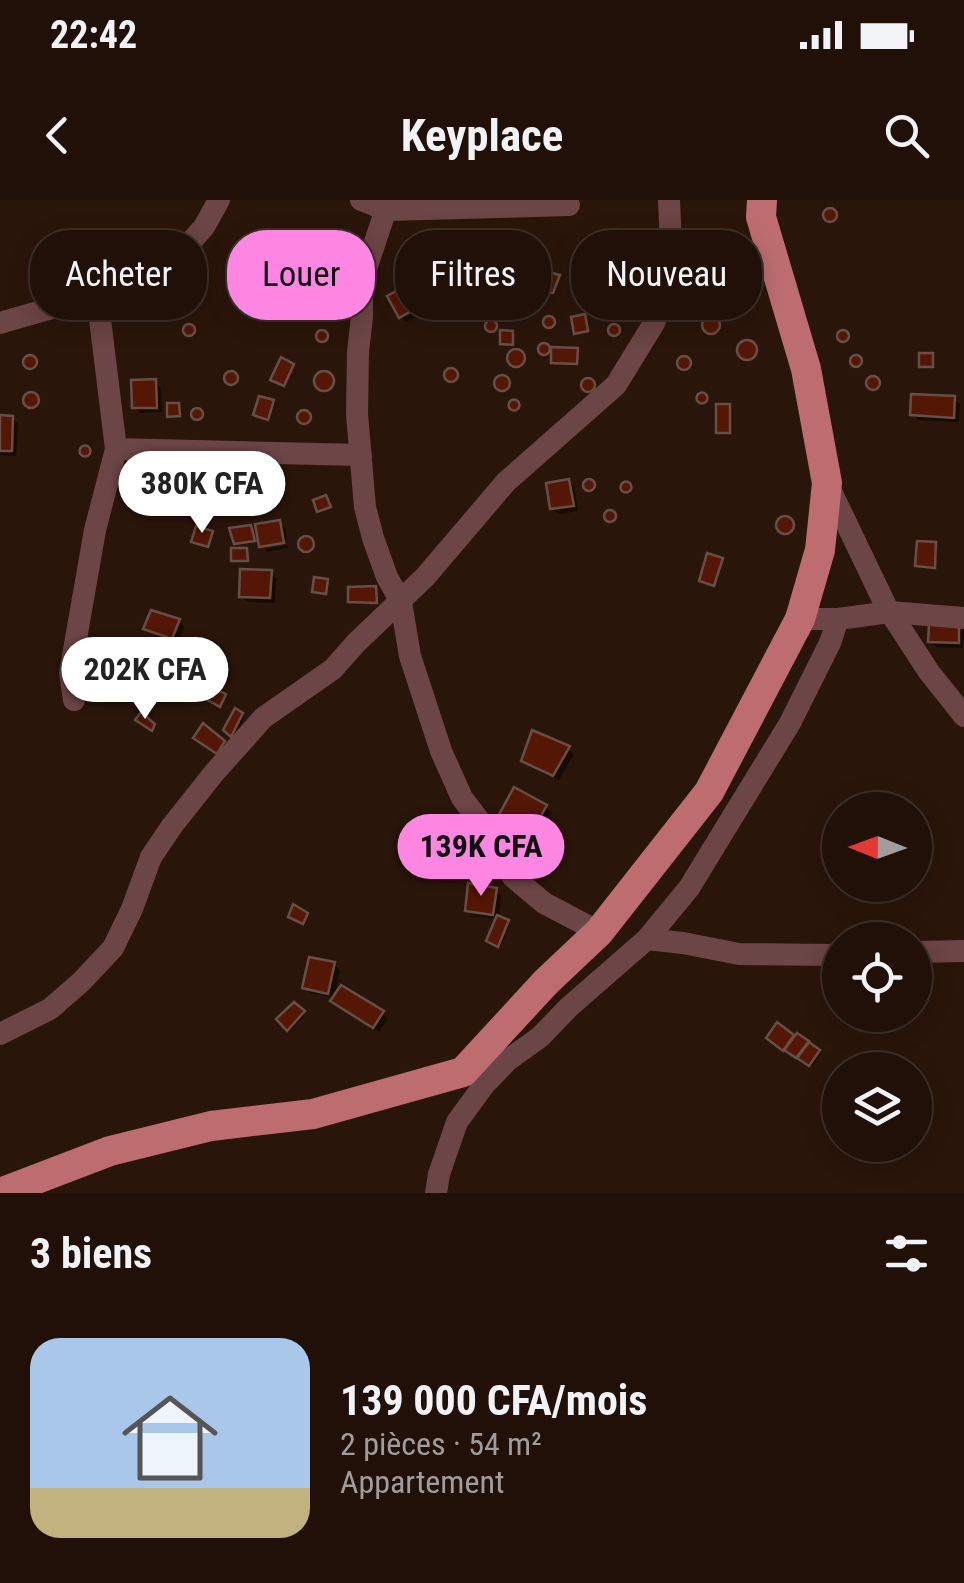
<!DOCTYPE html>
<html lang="fr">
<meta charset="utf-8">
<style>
:root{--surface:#201008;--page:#281912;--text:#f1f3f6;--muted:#a29d9c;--line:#3d3029;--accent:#fd86e2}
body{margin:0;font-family:"Roboto Condensed",sans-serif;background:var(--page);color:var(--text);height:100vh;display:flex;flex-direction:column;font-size:38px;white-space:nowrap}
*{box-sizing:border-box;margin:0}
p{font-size:32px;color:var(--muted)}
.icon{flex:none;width:55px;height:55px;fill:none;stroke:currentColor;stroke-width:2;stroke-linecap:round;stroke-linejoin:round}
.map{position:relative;height:993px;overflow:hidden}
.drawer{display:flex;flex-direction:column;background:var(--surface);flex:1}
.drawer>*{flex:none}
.top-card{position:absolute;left:30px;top:30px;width:905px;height:90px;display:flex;gap:20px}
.needle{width:65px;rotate:271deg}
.tools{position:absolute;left:822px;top:592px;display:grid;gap:20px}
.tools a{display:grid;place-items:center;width:110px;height:110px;border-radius:50%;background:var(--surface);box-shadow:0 5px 25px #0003,0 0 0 2px var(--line);font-size:50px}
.price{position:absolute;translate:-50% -85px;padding:0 22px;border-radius:35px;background:#fff;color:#222;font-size:32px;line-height:65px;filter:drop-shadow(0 2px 5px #0008)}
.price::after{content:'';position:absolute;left:50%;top:60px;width:30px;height:22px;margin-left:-15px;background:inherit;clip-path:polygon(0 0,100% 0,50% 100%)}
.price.selected{background:var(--accent);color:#111}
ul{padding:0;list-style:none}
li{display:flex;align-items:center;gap:30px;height:250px;padding:0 30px}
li+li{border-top:2px solid var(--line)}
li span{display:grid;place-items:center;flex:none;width:280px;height:200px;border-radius:30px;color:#555}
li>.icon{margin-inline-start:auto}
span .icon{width:120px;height:120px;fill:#fffc;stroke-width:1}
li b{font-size:42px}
h2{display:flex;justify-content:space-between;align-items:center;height:120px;padding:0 30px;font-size:42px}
.chip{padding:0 35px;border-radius:40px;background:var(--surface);box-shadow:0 5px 25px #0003,0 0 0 2px var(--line);font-size:35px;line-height:90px}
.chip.selected{background:var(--accent);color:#111}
.status{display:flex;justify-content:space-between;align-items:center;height:70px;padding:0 50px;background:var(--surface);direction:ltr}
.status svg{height:28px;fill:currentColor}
header{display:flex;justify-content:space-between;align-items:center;height:130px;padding:0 30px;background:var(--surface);font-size:45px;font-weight:700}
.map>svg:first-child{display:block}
.shadow{fill:#0007}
.building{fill:#541605;stroke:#694e46;stroke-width:2.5}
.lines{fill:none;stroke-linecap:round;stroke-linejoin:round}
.minor{stroke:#6c4546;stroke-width:22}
.major{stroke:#bd6d70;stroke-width:30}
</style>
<div class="status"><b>22:42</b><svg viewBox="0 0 49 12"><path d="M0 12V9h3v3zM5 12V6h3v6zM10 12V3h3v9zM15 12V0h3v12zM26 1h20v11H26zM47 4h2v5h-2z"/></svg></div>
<header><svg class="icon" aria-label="back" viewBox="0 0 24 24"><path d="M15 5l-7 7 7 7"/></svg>Keyplace<svg class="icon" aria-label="search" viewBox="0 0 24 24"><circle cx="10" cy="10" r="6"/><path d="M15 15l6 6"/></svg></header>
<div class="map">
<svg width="964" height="993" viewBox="0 0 964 993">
<rect width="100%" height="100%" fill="#2a150a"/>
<g class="shadow">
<circle cx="831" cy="17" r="5"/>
<path d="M616,33L625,37L623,42L616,38Z"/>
<circle cx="631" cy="57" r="5.5"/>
<path d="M303,82L305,84L304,99L282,101L280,99Z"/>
<path d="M632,83L638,87L641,95L639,97L629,94L627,87Z"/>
<path d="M406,90L411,95L421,115L406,122L401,117Z"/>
<path d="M513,107H518L522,115L518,117L514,114L512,111Z"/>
<circle cx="713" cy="127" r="8"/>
<path d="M551,120L556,127V128L551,129L546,122Z"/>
<path d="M491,122L497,130L494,133L488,125Z"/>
<path d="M615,126L620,130L621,135L617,137L611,129Z"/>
<path d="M191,127L196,134L194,137L186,130Z"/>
<path d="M841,134H846L850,141L847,143L842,140L840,138Z"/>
<circle cx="749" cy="152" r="9"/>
<path d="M545,145L552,154L546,156L540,148Z"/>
<path d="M514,152H517L525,161L522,167H519L510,158Z"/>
<path d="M27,158L37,164L36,169L26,163Z"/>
<path d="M686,158L693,167L686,171L680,162Z"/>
<path d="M855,158L863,162L861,168L853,164Z"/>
<circle cx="453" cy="177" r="5.5"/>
<circle cx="232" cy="179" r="5"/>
<circle cx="326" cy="183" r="8"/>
<path d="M872,179L880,182L881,188L876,190L869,183Z"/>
<circle cx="504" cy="185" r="6"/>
<path d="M589,181L596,188L593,192L585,189V183Z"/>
<path d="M155,182L161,188L162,212L140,213L134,207Z"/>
<path d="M31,194L40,202V205L34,209L25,201L26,198Z"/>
<path d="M954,199L960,204L959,222L918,220L913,214Z"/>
<path d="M514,202L519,206V211L512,209L511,204Z"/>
<path d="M194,211L200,212L203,215L202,219L198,220L194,215Z"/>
<circle cx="306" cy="218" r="5"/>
<path d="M0,218H12L18,224L16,256L0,255Z"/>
<path d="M83,249L91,252L90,257L83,253Z"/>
<path d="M569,281L574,287L578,311L558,314L553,308Z"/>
<path d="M590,281L597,289L592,293L586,286Z"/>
<path d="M625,284L632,288L631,293L624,289Z"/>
<path d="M609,313L616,317L614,323L607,319Z"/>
<path d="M783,319L793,325L792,332L786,334L780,328V320Z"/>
<path d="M279,322L285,328L287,340L263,344V347L258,326Z"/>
<circle cx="307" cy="346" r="6"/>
<path d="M288,345V348L267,352L265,349Z"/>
<path d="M271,373L276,378L275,403L247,402L242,396Z"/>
<path d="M179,421L184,427L178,443L152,434L146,428Z"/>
<path d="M958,427L964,432L963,448L936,447L931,441Z"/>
<path d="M185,457L205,464L211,470L206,483L192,476L186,491L174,483Z"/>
<path d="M152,470L157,476L152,488L126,477L121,472Z"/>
<path d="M236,511L244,517L234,537L226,529Z"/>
<path d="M568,549L574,554L559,580L530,567L524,561Z"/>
<path d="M545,607L551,612L535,641L505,625L499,619Z"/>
<path d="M496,690L501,696L499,718L510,725L500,747L491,743L498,719L473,716L468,710Z"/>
<path d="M334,764L340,770L334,798L311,793L305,787Z"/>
<path d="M333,801L382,813L388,819L379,832Z"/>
<path d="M294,805L305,815L290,831L280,819Z"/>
<path d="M777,826L795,839L798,836L821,854L812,866L771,839Z"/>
</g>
<g class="building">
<circle cx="830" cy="15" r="7"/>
<circle cx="618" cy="35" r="6"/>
<path d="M428,39L440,56L429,63L417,46Z"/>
<path d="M604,44L613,50L606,62L596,56Z"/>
<circle cx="630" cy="55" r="7"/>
<path d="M446,70L454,80L442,89L434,79Z"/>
<path d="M543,71L560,75L553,93L537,91Z"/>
<path d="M304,79L303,97L278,100L276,83Z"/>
<circle cx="632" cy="89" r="8"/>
<path d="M406,86L417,108L399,118L387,96Z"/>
<circle cx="515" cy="110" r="6"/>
<path d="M585,114L588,131L574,134L571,117Z"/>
<circle cx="711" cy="125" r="9"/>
<circle cx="549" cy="122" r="6"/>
<circle cx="491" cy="126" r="6"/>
<circle cx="614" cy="130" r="6"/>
<circle cx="189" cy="130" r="6"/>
<path d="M500,130L513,131V145L500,144Z"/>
<circle cx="843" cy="136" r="6"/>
<circle cx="322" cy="136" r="6"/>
<circle cx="747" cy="150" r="10"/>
<circle cx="544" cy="149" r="6"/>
<path d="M551,147L578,148L577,164L551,163Z"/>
<circle cx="516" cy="158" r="9"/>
<rect x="919" y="153" width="14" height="14"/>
<circle cx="856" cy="161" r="6"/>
<circle cx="30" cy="162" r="7"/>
<circle cx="684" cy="163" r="7"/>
<path d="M281,157L294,164L284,186L270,180Z"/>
<circle cx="451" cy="175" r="7"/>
<circle cx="231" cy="178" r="7"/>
<circle cx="324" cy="181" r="10"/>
<circle cx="502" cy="183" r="8"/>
<circle cx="873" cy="183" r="7"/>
<circle cx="588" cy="185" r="7"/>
<path d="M156,179L157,208H132L131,180Z"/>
<circle cx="31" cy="200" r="8"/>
<circle cx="702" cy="198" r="5.5"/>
<path d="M911,194L955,196L954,218L910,215Z"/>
<path d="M259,196L274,200L268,220L253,215Z"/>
<circle cx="514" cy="205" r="5.5"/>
<path d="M167,203H179L180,216L167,217Z"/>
<rect x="716" y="204" width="14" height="29"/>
<circle cx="197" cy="214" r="6"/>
<circle cx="304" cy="217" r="7"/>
<path d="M0,215L13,216L12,251H0Z"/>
<circle cx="85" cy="251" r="5.5"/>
<circle cx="589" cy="285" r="6"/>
<path d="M232,279L240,291L222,302L214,290Z"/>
<path d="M569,279L574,306L550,309L546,283Z"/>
<circle cx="626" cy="287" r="5.5"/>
<path d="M255,295L257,309L243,311L241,297Z"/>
<path d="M326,295L331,307L317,312L313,300Z"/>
<circle cx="610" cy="316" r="6"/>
<circle cx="785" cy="325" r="9"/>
<path d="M280,320L284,343L259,347L255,324Z"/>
<path d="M251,325L255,341L234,344L229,328Z"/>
<path d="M196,326L213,331L208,347L191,342Z"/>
<circle cx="306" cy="344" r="8"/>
<path d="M917,341L936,342L935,368L915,366Z"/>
<path d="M231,348H247L248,361H231Z"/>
<path d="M707,353L723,358L714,386L699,381Z"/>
<path d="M240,369L272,370L270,398L239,397Z"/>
<path d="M314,377L328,379L326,394L312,392Z"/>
<path d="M376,386L377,403L348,402V387Z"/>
<path d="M151,410L180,419L172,439L143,429Z"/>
<path d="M929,424H959V443L928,442Z"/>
<path d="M184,454L206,462L200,480L186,472L180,487L171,484Z"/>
<path d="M123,455L153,468L146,484L118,472Z"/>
<path d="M207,485L226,494L220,507L204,498Z"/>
<path d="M235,508L243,513L231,537L223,530Z"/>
<path d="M141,512L155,524L152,531L135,520Z"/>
<path d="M203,523L225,541L217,554L193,538Z"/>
<path d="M532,530L570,546L553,576L521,561Z"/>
<path d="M514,587L547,605L529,637L496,620Z"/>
<path d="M431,626L453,645L442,658L421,642Z"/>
<path d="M468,683L497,688L493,715L465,711Z"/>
<path d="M293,704L308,713L303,724L288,717Z"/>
<path d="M497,715L509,720L498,747L486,741Z"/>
<path d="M309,757L335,762L328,794L302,788Z"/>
<path d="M341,785L384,811L373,828L330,801Z"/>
<path d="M294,802L305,811L287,831L276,819Z"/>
<path d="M777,822L794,835L783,851L766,838Z"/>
<path d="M797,833L809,841L796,858L784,850Z"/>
<path d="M809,842L820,850L809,866L797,858Z"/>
</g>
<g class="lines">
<g class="minor">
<path d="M361,0L387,10L569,5"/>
<path d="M389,0L362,81V117L358,152L357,214L365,307L373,338L387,377L401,402L410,456L441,551L462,598L482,624L513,677L544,703L599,732"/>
<path d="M0,123L97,95L135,75L156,70L177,57L204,27L219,0"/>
<path d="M116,249L361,255"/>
<path d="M827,283L886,406L929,472L964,516"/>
<path d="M800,419H838L890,412L964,418"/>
<path d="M74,500L70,473L95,330L116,249L97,95"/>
<path d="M647,739L683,743L739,754L840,755"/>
<path d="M915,752L964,751"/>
<path d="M0,834L50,809L81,782L113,748L132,709L151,657L172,626L214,573L263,518L333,469L356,443L425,377L506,282L616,185L654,123L667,89L671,47L669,0"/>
<path d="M436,993L439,974L457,922L484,885L508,860L540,837L569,807L647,739L689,688L790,523L830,443L838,419"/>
</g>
<path class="major" d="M0,993L110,951L211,926L313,914L463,872L546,782L599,732L709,592L800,419L820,350L827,283L806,169L761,17L762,0"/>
</g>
</svg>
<div class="tools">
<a><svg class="needle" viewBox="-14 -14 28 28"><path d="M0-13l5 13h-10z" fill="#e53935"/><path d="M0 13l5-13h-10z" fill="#a29d9c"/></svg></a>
<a><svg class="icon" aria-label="locate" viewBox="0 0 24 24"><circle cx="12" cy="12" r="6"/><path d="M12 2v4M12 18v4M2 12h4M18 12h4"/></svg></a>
<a><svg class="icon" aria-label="layers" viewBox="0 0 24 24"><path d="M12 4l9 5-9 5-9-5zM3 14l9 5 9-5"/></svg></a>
</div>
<b class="price" style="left:202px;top:336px">380K CFA</b>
<b class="price" style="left:145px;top:522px">202K CFA</b>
<b class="price selected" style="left:481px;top:699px">139K CFA</b>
<div class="top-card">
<a class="chip">Acheter</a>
<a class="chip selected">Louer</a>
<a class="chip">Filtres</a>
<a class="chip">Nouveau</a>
</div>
</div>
<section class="drawer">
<h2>3 biens<svg class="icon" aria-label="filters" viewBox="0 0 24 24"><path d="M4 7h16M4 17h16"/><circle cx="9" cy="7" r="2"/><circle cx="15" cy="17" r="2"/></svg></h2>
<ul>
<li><span style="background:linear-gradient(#a9c7e8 75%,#c2b280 0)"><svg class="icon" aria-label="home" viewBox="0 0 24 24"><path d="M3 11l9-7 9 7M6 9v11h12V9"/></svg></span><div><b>139 000 CFA/mois</b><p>2 pièces · 54 m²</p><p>Appartement</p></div></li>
</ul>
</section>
